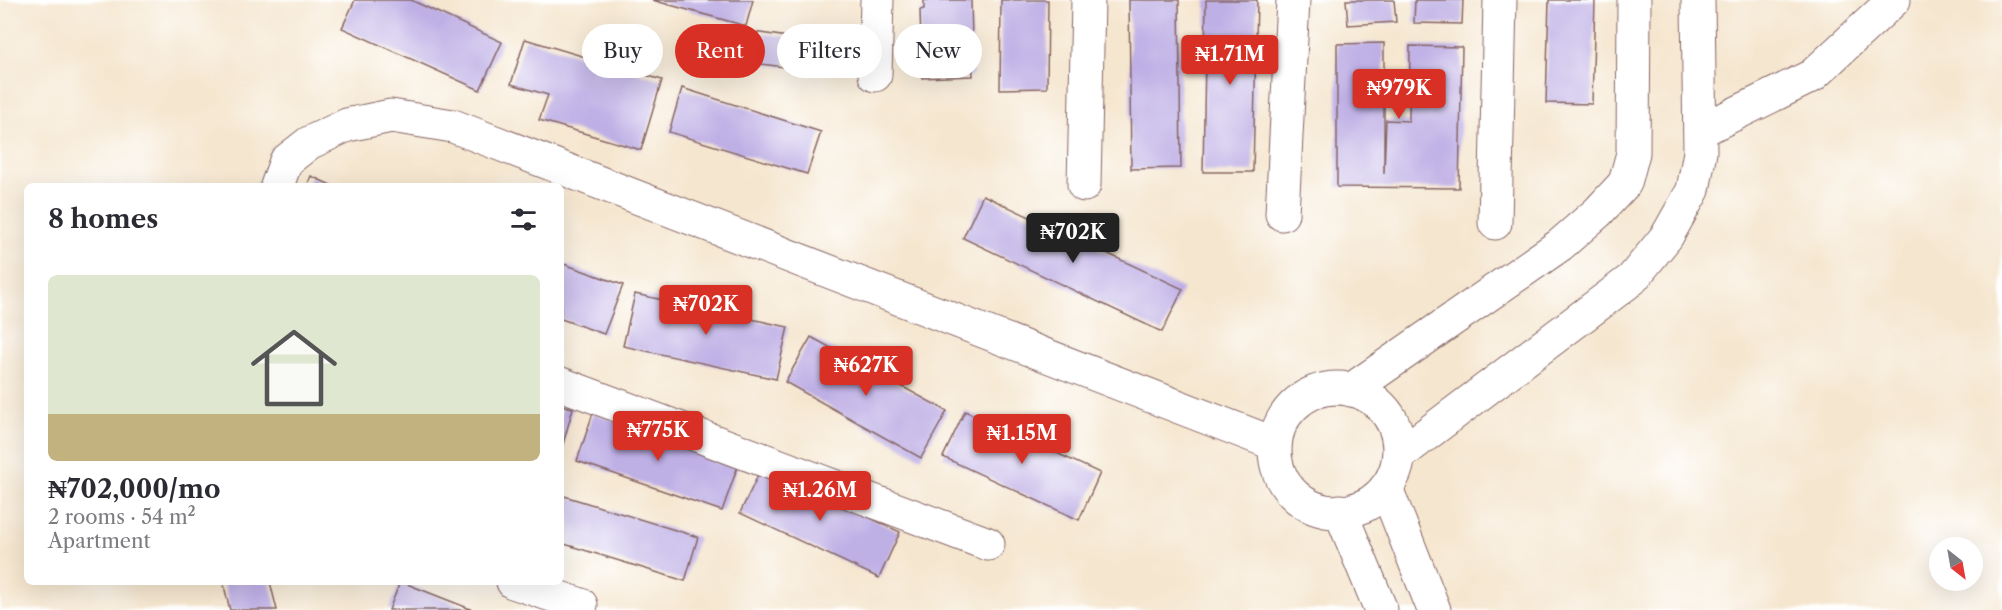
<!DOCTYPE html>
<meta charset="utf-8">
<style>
:root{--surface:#fff;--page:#f7f7f7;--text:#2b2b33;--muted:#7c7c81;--accent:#d93025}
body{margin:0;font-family:"Libre Caslon Text",serif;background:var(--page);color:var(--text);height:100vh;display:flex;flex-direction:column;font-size:22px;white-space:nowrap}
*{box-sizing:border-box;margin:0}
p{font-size:20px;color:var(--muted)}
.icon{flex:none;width:33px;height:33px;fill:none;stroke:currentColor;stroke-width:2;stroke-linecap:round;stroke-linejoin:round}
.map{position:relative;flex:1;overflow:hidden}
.panel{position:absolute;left:24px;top:183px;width:540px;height:402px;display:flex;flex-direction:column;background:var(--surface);border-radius:9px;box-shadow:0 6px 24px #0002}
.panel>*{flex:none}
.top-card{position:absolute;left:582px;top:24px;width:570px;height:54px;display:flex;gap:12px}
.needle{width:39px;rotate:149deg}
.fabs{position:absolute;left:1929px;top:537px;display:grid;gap:12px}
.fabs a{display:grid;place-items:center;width:54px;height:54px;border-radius:50%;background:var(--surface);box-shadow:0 6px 24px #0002;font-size:30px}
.price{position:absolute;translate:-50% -51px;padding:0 14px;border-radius:6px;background:var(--accent);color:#fff;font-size:20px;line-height:39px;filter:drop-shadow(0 2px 3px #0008)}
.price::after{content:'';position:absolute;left:50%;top:36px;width:18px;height:14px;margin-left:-9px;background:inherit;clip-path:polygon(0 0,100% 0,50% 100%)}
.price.current{background:#222;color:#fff}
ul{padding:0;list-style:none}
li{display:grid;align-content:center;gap:12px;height:318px;padding:0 24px}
li span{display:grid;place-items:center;height:186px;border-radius:9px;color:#555}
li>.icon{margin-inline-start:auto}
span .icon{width:108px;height:108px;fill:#fffc;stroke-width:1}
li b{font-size:26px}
h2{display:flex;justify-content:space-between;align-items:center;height:72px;padding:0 24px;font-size:26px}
.tag{padding:0 21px;border-radius:27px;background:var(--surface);box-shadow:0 6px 24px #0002;font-size:21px;line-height:54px}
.tag.current{background:var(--accent);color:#fff}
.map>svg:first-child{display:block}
.building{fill:#beafe5}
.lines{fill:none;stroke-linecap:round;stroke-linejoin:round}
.minor-casing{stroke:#866564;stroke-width:35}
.minor{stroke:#fff;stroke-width:33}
</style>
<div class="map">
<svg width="2002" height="610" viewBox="0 0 2002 610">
<rect width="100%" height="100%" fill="#fff"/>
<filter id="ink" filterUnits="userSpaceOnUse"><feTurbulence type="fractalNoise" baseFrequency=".0167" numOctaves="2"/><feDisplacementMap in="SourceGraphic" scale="12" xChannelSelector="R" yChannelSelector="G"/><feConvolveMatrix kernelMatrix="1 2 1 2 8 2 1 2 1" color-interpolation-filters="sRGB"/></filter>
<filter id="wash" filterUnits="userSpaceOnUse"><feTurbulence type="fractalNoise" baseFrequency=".008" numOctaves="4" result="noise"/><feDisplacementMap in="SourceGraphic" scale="24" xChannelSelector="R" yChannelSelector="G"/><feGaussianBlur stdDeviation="1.35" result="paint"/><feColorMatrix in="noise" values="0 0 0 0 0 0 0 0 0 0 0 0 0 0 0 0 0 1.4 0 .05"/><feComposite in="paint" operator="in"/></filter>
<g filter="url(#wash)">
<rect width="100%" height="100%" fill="#f5e6cf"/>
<g id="blocks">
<g class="building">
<path d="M355,0H411L502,42L480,90L342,28Z"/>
<path d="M652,0H753L746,26Z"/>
<path d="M924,0H971L973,76L922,78L920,10L924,9Z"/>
<path d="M1001,0H1048L1047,88L1000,89Z"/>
<path d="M1129,0H1179L1181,168L1131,169Z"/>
<path d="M1206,0H1257L1253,172H1203Z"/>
<path d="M1346,0H1394L1396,22L1348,25Z"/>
<path d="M1415,0H1463L1462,24L1414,23Z"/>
<path d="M1549,0H1595L1592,104L1546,103Z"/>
<path d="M733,29L788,37L784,67L729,60Z"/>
<path d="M525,39L662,80L641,150L539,120L548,95L511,84Z"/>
<path d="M1384,43V174L1386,120L1409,121L1410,46L1462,47L1459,188L1337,187V44Z"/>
<path d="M682,88L821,132L807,174L669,132Z"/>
<path d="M311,176L333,186H307Z"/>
<path d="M983,195L1183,289L1162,332L963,238Z"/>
<path d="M561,263L623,285L604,334L561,319Z"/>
<path d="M635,294L788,327L776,379L623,346Z"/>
<path d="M811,337L947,411L921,458L785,382Z"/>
<path d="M561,405L573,408L562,448L561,447Z"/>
<path d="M965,411L1100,473L1079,520L943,457Z"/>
<path d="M593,413L739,463L722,511L577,461Z"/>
<path d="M762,467L900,532L879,578L740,513Z"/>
<path d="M561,495L698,537L685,581L561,543Z"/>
<path d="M223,582H270L277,610H230Z"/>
<path d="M400,582H402L473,610H389Z"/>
</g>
</g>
</g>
<g filter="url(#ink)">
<use href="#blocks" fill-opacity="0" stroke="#866564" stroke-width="1.5"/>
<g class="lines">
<defs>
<g id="minor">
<path d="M875,75L877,0"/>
<path d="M1700,131L1812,76L1894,0"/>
<path d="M1084,185L1088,0"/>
<path d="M277,186L286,161L309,143L347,125L391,116L453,126L1275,444"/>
<path d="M1282,214L1293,0"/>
<path d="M1495,223L1500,0"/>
<path d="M561,384L988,544"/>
<circle cx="1337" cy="450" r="62"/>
<path d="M1351,390L1560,245L1598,212L1625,183L1633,153L1634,0"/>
<path d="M1399,455L1632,279L1667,236L1693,190L1700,152L1698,0"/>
<path d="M1386,488L1434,610"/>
<path d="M1340,511L1381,610"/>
<path d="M513,582L581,605"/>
</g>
</defs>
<use href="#minor" class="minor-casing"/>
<use href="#minor" class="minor"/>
</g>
</g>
</svg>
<div class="fabs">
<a><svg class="needle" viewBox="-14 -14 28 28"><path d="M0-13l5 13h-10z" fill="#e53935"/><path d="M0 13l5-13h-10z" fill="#7c7c81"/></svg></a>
</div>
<b class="price" style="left:1230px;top:86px">₦1.71M</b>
<b class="price" style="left:1399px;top:120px">₦979K</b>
<b class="price current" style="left:1073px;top:264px">₦702K</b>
<b class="price" style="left:706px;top:336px">₦702K</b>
<b class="price" style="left:866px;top:397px">₦627K</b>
<b class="price" style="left:658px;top:462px">₦775K</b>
<b class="price" style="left:1022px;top:465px">₦1.15M</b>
<b class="price" style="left:820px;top:522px">₦1.26M</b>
<div class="top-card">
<a class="tag">Buy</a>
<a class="tag current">Rent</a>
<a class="tag">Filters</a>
<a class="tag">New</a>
</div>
<section class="panel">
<h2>8 homes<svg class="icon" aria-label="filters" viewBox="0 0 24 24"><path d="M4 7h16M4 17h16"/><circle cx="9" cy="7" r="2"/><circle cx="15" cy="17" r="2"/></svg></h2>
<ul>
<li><span style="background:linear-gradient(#dfe7d0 75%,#c2b280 0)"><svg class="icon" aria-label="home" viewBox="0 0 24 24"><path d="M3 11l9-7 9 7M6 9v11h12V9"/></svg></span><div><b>₦702,000/mo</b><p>2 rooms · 54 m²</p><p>Apartment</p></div></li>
</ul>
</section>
</div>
